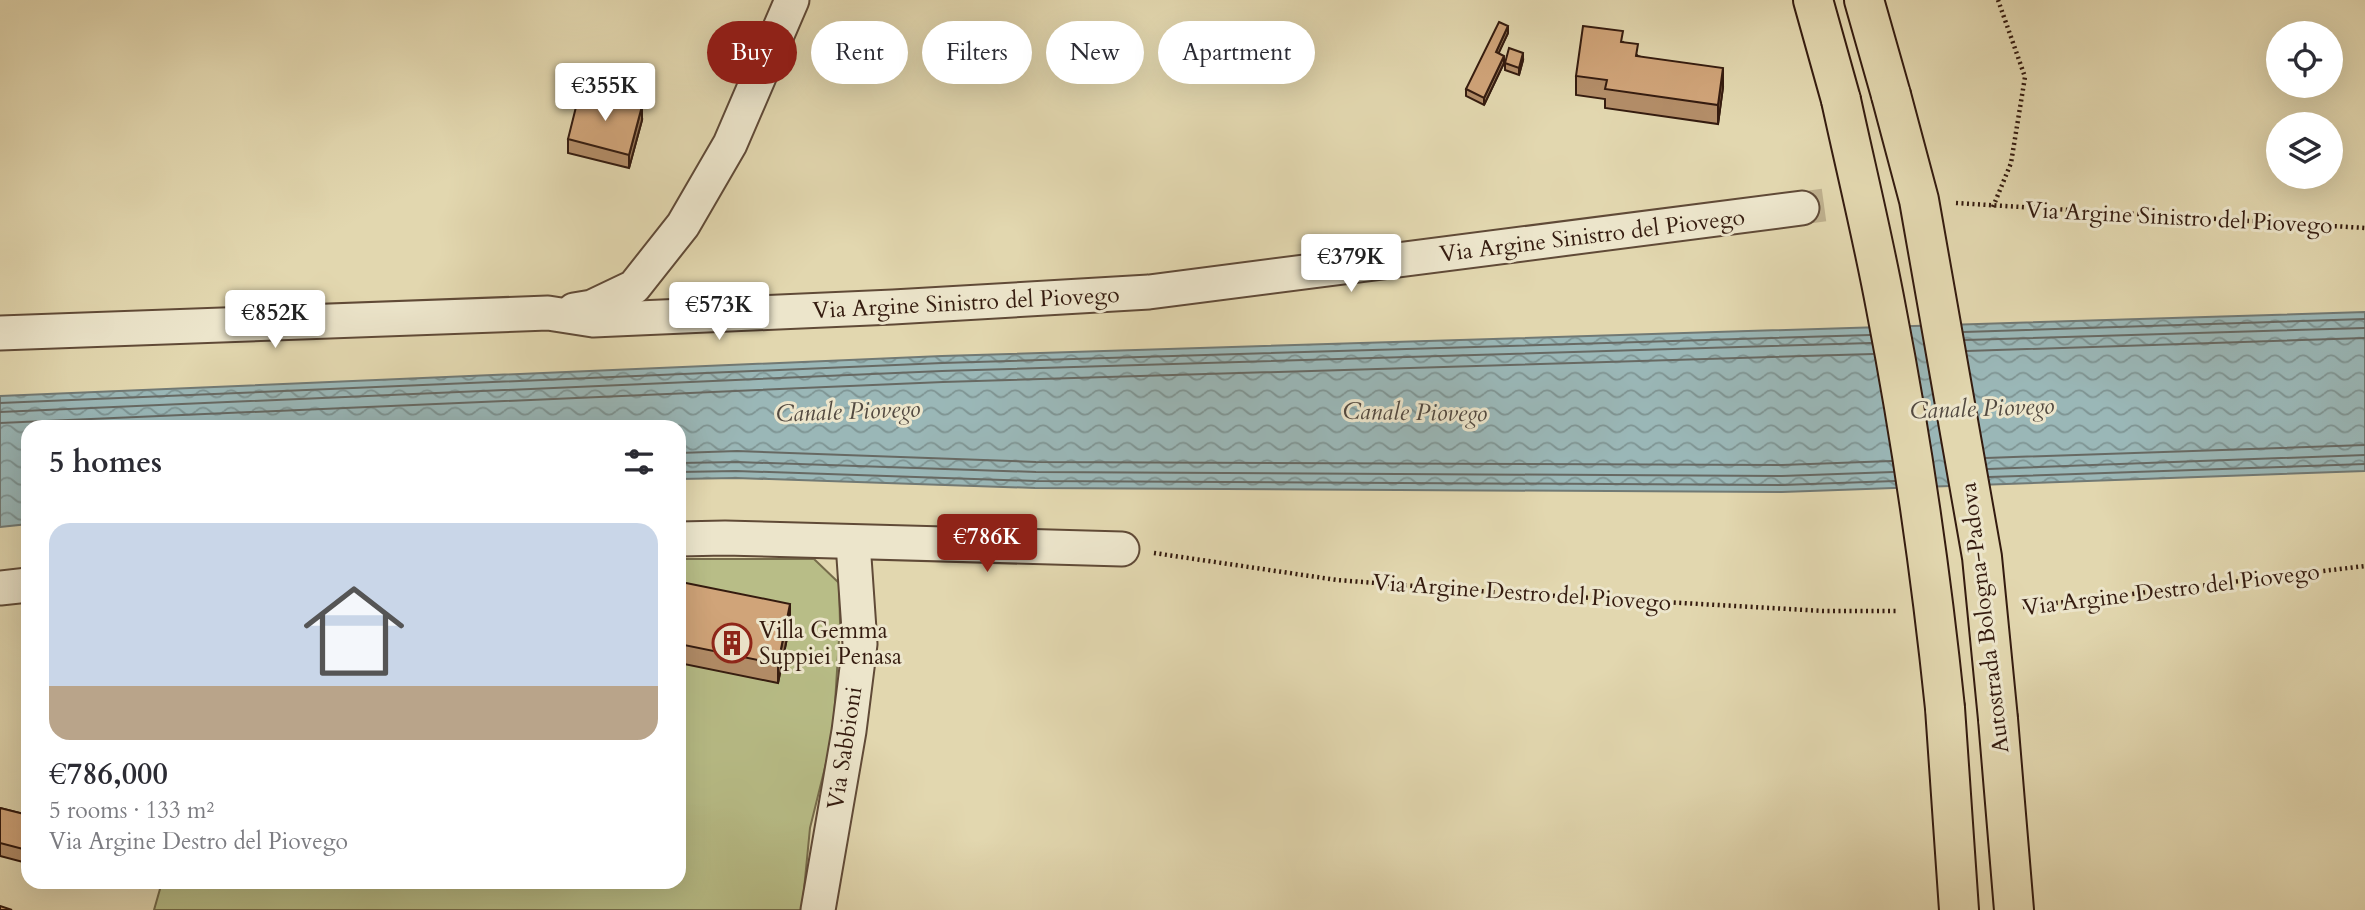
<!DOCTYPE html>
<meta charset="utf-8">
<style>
:root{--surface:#fff;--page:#f7f7f7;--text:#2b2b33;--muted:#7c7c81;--line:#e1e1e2;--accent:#8f2418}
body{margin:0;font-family:Cardo,serif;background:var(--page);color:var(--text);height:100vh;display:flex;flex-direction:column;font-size:26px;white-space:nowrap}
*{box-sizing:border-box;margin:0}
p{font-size:23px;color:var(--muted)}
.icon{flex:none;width:38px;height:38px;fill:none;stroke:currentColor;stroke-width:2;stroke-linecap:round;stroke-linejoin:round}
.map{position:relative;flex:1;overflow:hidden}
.drawer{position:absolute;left:21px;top:420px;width:665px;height:469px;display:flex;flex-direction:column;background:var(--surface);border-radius:21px;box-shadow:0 7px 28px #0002}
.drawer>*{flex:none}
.banner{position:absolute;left:707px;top:21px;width:665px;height:63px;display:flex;gap:14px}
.fabs{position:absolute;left:2266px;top:21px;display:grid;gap:14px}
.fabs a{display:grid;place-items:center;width:77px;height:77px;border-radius:50%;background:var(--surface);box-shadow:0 7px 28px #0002;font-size:35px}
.price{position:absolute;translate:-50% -60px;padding:0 16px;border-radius:7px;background:#fff;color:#222;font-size:23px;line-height:46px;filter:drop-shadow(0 2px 4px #0008)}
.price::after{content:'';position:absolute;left:50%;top:42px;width:21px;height:16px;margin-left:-10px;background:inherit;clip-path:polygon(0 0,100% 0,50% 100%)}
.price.active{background:var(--accent);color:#fff}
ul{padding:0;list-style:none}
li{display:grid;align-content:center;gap:14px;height:371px;padding:0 28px}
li+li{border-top:2px solid var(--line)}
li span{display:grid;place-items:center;height:217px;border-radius:21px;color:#555}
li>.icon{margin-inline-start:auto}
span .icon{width:126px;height:126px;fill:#fffc;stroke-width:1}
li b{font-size:30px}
h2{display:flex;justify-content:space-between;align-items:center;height:84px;padding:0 28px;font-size:30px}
.tag{padding:0 24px;border-radius:32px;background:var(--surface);box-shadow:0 7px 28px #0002;font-size:24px;line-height:63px}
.tag.active{background:var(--accent);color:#fff}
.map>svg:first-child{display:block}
.garden{fill:#b8bd87;stroke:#766c4b;stroke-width:2}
.water{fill:url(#water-waves);stroke:#717974;stroke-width:2}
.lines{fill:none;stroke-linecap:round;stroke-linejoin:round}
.shore{stroke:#676963;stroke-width:2}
.minor-tunnel{stroke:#bfb18f;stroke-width:33;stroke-dasharray:33 17;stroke-linecap:butt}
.minor-casing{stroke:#604a37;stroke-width:37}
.motorway-casing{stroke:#341b0f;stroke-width:42}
.path{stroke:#341b0f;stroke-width:4.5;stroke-dasharray:2 3.5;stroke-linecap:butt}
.minor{stroke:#ece5cb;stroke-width:33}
.motorway{stroke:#e2d7af;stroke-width:38}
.motorway-bridge-casing{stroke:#341b0f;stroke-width:42;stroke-linecap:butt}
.motorway-bridge{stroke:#e2d7af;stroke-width:38}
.wall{fill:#b38d68;stroke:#341b0f;stroke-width:2}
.shaded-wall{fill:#927355;stroke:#341b0f;stroke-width:2}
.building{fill:#d0a479;stroke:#341b0f;stroke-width:2}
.labels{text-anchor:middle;stroke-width:6;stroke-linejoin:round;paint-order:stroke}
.street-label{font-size:23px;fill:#341b0f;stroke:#ece5cb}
.poi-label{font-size:23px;fill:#341b0f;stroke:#ece5cb;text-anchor:start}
.water-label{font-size:24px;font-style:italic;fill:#534a41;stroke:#ece5cb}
</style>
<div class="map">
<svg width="2365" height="910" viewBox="0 0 2365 910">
<defs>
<pattern id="water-waves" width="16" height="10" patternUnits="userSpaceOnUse" patternTransform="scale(1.75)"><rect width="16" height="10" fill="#9ab7b7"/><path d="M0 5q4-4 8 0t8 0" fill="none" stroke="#7e9493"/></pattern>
</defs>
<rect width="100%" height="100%" fill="#e2d7af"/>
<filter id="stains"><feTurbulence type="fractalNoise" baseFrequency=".00286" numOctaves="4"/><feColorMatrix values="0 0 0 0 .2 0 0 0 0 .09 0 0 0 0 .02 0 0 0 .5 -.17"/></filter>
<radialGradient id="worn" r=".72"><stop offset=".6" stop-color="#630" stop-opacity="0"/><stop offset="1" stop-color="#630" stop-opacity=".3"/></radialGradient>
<path class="garden" d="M679,559H814L839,583L840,623L833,735L810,828L802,910H154L162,882H679Z"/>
<path class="water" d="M2365,312V471L1782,492L1035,488L736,478L679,479V427H28V524L0,527V396L942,356Z"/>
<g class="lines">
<g class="shore">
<path d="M1964,332L2365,319"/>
<path d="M1965,340L2365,328"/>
<path d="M1967,351L2365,338"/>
<path d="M0,403L942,363L1870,335"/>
<path d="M0,412L942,371L1871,343"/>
<path d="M0,423L943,382L1873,354"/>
<path d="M679,453L737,451L1036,462L1782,465L1892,461"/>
<path d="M1986,458L2365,445"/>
<path d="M679,463L737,462L1036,472L1782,476L1893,472"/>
<path d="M1988,469L2365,455"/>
<path d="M679,472L736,471L1036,481L1782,485L1895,481"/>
<path d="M1989,477L2365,464"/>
</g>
<path class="minor-tunnel" d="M1802,208L1824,205"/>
<defs>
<g id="minor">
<path d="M574,310L592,307L634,287L683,225L730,144L792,0"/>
<path d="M0,333L548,313L593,320L893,307L1149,292L1802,208"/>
<path d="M679,539L725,538L1122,549"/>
<path d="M0,588L28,585"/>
<path d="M818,910L849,731L860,644L853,543"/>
</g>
<g id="motorway">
<path d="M1813,0L1841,100"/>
<path d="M1864,0L1891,95"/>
<path d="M1945,708L1959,910"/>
<path d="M1998,719L2014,910"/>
</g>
</defs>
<use href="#minor" class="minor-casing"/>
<use href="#motorway" class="motorway-casing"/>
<g class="path">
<path d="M1956,203L2365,228"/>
<path d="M1993,207L2011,163L2025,77L1998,0"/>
<path d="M1154,553L1337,580L1505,593L1824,611H1899"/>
<path d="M2023,607L2365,566"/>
</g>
<use href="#minor" class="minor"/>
<use href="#motorway" class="motorway"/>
<defs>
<g id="motorway-bridge">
<path d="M1891,95L1919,200L1982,557L1998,719"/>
<path d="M1841,100C1856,169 1873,238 1886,308C1912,441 1931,574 1945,708"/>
</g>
</defs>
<use href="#motorway-bridge" class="motorway-bridge-casing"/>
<use href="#motorway-bridge" class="motorway-bridge"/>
</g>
<g class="wall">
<path d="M1508,33L1498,53L1504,63L1484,105L1466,96V89Z"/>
<path d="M1623,42L1638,56L1723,87L1718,124L1605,108V99L1576,95V76Z"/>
<path d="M1523,60L1519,75L1505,70V63Z"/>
<path d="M642,120L629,168L568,153V139Z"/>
<path d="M679,593L790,623L778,683L679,663Z"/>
<path d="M0,808L28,815V856L24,855L23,862L0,856Z"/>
</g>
<g class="shaded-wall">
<path d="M1508,26V33L1496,59V52Z"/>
<path d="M1523,53V60L1519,75V68Z"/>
<path d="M1504,56V63L1484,105V98Z"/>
<path d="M1723,68V87L1718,124V105Z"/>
<path d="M642,106V120L629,168V155Z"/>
<path d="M790,604V623L778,683V664Z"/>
</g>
<g class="building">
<path d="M1499,22L1508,26L1496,52L1504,56L1484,98L1466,89Z"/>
<path d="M1583,26L1623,31L1621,42L1638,44L1636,56L1723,68L1718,105L1605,89L1607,80L1576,76Z"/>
<path d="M1509,48L1523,53L1519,68L1505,63Z"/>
<path d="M580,91L642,106L629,155L568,139Z"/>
<path d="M681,582L790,604L778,664L679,644V593Z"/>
<path d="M0,808L28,815V843L24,842L23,849L0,843Z"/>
<path d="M0,906L12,910H0Z"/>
</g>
<defs>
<symbol id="building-ring" viewBox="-11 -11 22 22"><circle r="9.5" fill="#ece5cb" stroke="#8f2418" stroke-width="1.5"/><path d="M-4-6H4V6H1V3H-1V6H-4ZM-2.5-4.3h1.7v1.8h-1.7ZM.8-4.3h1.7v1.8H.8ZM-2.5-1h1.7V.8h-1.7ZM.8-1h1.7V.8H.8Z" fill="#8f2418"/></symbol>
</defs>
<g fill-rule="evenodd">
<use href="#building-ring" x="710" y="621" width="44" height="44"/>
</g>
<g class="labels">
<g class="street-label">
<text transform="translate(2179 217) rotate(3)" y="8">Via Argine Sinistro del Piovego</text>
<text transform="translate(1592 235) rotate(-7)" y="8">Via Argine Sinistro del Piovego</text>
<text transform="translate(966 302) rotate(-3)" y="8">Via Argine Sinistro del Piovego</text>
<text transform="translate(2171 589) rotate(-7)" y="8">Via Argine Destro del Piovego</text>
<text transform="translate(1522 592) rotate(4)" y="8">Via Argine Destro del Piovego</text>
<text transform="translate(1984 618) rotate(-97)" y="8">Autostrada Bologna-Padova</text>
<text transform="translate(844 748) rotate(-81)" y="8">Via Sabbioni</text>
</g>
<g class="poi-label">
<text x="759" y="638">Villa Gemma<tspan x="759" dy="26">Suppiei Penasa</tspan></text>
</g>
<g class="water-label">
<text transform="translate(1982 408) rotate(-2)" y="8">Canale Piovego</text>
<text transform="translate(848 411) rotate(-2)" y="8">Canale Piovego</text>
<text transform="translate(1415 412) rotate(1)" y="8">Canale Piovego</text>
</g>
</g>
<rect width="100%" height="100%" filter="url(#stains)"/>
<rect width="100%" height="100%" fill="url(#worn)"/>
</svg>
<div class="fabs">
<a><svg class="icon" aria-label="locate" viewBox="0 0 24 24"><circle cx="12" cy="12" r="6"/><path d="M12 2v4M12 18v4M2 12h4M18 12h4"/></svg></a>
<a><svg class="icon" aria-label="layers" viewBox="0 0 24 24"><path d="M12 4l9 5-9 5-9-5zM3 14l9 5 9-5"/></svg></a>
</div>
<b class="price" style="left:605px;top:123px">€355K</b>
<b class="price" style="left:1351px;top:294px">€379K</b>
<b class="price" style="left:719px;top:342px">€573K</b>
<b class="price" style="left:275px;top:350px">€852K</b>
<b class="price active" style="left:987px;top:574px">€786K</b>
<div class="banner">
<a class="tag active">Buy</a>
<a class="tag">Rent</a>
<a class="tag">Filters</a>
<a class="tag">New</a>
<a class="tag">Apartment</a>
</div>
<section class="drawer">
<h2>5 homes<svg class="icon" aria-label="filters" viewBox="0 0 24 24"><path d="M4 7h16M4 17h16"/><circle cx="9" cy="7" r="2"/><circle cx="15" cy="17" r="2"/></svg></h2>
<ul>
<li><span style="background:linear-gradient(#c9d6e8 75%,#b9a48a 0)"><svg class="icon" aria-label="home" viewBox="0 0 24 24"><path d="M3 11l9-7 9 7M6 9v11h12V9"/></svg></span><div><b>€786,000</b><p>5 rooms · 133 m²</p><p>Via Argine Destro del Piovego</p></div></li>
</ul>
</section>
</div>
